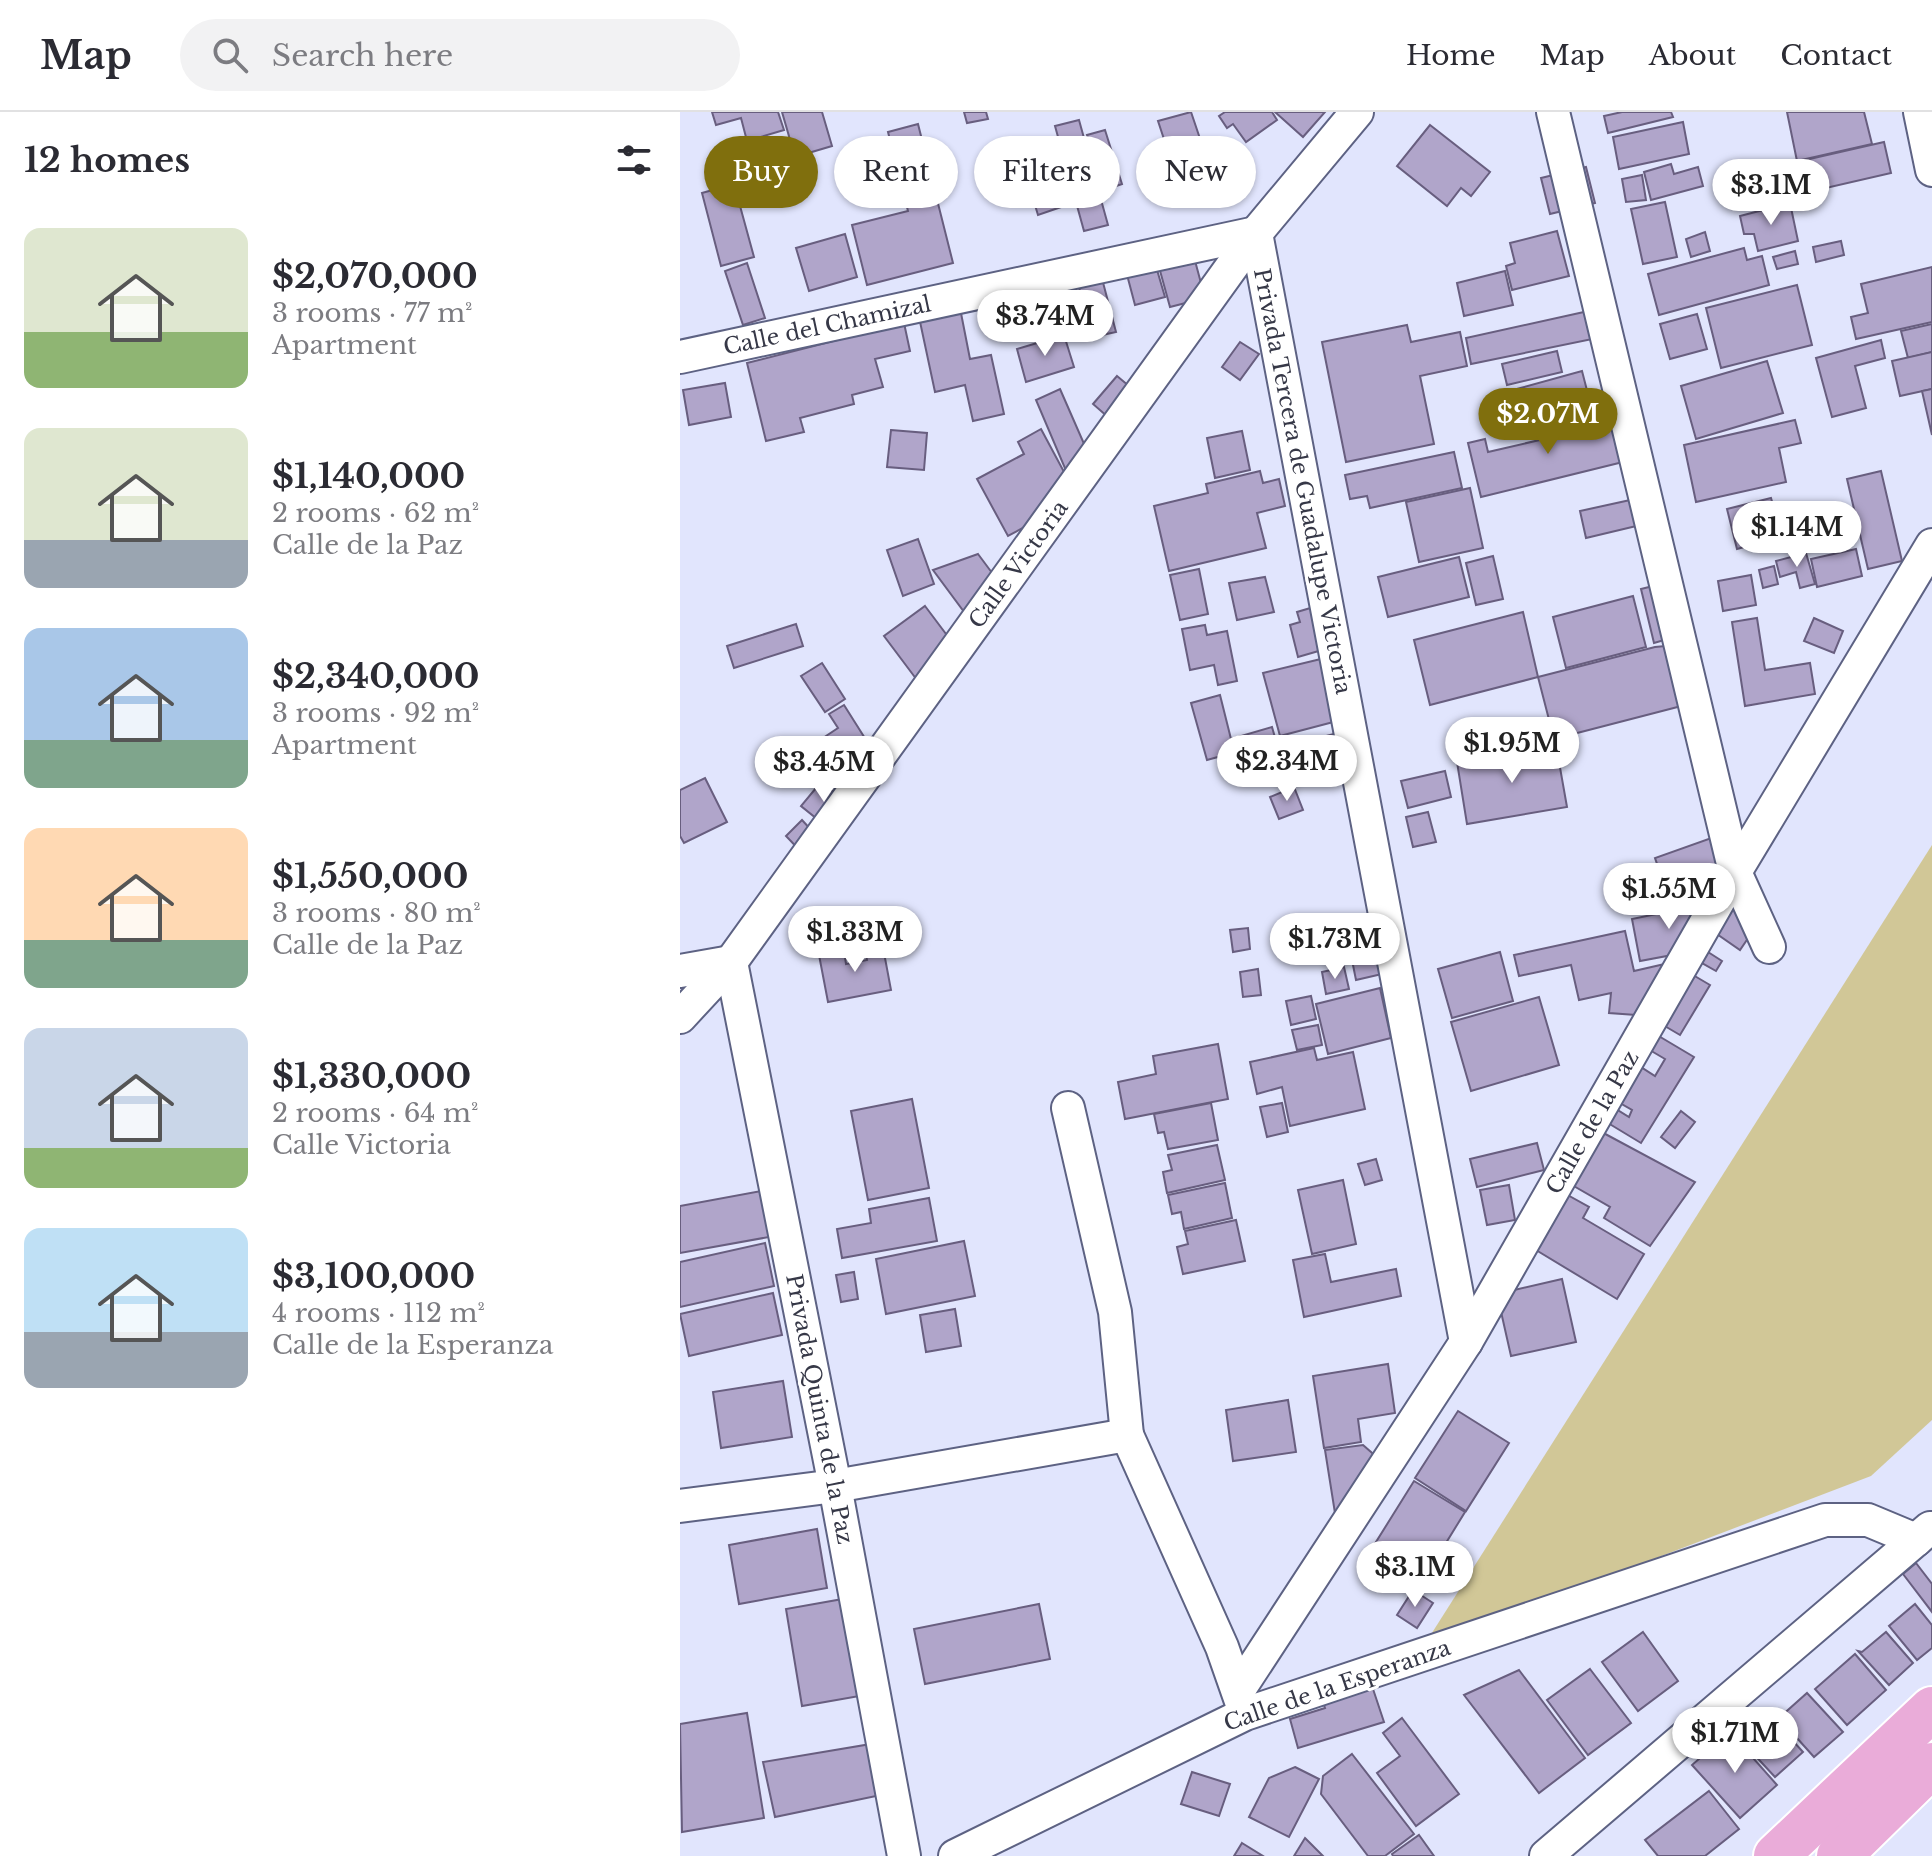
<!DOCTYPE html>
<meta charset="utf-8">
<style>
:root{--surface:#fff;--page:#f2f2f3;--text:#2b2b33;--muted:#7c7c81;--line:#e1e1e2;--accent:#806f0d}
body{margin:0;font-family:"Libre Baskerville",serif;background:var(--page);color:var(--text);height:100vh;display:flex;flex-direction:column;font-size:30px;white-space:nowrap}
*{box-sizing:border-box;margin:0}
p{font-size:26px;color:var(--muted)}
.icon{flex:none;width:44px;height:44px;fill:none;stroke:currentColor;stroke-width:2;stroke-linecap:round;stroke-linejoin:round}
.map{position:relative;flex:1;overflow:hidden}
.panel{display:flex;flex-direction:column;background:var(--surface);width:680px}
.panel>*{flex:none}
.guide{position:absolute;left:24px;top:24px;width:760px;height:72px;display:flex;gap:16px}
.price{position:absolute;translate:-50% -68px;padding:0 18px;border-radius:28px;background:#fff;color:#222;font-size:26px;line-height:52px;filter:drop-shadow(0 2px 4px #0008)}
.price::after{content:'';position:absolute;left:50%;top:48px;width:24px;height:18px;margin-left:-12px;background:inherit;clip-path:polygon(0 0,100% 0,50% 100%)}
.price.current{background:var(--accent);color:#fff}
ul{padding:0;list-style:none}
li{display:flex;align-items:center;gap:24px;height:200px;padding:0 24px}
li span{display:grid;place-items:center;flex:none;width:224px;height:160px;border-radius:16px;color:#555}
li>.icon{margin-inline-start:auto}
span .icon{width:96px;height:96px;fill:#fffc;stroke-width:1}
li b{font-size:34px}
h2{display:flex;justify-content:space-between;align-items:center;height:96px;padding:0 24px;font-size:34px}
.chip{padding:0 28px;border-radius:36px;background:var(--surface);box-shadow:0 2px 6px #0004;font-size:28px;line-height:72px}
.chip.current{background:var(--accent);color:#fff}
header{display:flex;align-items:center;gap:48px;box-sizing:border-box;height:112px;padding:0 40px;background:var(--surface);border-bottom:2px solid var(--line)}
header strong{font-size:38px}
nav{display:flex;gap:44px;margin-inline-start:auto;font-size:28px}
.search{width:560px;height:72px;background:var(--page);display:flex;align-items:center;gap:20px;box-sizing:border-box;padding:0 28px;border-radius:44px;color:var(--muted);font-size:30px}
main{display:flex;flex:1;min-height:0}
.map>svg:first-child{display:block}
.green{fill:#d1c797}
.building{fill:#b0a5ca;stroke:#685e7f;stroke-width:2}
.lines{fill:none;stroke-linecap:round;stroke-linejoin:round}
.minor-casing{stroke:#5d6283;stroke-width:36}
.primary-casing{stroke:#fff;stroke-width:48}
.minor{stroke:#fff;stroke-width:32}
.primary{stroke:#eaacd9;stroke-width:44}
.labels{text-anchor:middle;stroke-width:6;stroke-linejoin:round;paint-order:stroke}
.street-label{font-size:22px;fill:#363847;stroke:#fff}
</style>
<header>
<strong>Map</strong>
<div class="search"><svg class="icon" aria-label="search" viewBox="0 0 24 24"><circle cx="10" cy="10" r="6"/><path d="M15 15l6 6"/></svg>Search here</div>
<nav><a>Home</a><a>Map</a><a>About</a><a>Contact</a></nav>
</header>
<main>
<section class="panel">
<h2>12 homes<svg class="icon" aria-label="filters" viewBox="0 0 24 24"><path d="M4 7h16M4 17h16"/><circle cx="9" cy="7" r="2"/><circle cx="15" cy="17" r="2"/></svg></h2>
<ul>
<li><span style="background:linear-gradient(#dfe7d0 65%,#8fb573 0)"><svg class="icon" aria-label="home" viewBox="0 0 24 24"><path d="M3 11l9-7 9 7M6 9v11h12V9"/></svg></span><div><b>$2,070,000</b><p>3 rooms · 77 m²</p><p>Apartment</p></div></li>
<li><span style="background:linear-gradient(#dfe7d0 70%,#9aa5b1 0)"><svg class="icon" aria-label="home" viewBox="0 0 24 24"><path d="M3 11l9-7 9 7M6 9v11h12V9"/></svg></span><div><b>$1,140,000</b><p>2 rooms · 62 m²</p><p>Calle de la Paz</p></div></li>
<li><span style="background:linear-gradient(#a9c7e8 70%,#7fa58c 0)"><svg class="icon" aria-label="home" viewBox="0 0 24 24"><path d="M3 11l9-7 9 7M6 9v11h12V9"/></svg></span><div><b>$2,340,000</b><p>3 rooms · 92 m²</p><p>Apartment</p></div></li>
<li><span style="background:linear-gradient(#ffd9b3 70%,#7fa58c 0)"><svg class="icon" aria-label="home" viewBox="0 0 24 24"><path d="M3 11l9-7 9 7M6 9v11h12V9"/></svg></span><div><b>$1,550,000</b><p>3 rooms · 80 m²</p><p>Calle de la Paz</p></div></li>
<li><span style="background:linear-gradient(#c9d6e8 75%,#8fb573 0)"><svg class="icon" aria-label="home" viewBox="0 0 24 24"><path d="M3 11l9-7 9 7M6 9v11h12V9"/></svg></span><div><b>$1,330,000</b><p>2 rooms · 64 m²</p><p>Calle Victoria</p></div></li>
<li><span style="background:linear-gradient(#bfe0f5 65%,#9aa5b1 0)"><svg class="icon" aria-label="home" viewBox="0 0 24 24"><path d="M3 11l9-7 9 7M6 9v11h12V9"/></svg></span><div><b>$3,100,000</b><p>4 rooms · 112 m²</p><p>Calle de la Esperanza</p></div></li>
</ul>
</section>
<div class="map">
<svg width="1252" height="1744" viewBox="0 0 1252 1744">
<rect width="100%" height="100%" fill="#e1e5fd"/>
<path class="green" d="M1252,733V1308L1191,1364L743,1535Z"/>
<g class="building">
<path d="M32,0H98L104,18L67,29L61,6L36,13Z"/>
<path d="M102,0H142L152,34L115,45Z"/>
<path d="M284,0H306L308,7L287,11Z"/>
<path d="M511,0L538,80L505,91L478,9Z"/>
<path d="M545,0H592L597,8L566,30L553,12L547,16L539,4Z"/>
<path d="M595,0H645L623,25Z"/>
<path d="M942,0H991L993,5L928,21L924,4Z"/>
<path d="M1107,0H1184L1192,32L1117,49Z"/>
<path d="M399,8L428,113L404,119L375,14Z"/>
<path d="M1003,10L1009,42L939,57L933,25Z"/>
<path d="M238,12L273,151L187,173L172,113L228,99L208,20Z"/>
<path d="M750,13L810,60L791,84L781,76L767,94L717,54Z"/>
<path d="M425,18L442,72L424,78L407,23Z"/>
<path d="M1204,30L1211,61L1076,92L1068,61Z"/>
<path d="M364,40L381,95L358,103L341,47Z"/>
<path d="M991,52L994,62L1018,55L1023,74L971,88L964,60Z"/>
<path d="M906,55L915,91L870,102L861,66Z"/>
<path d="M962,63L966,88L946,90L942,67Z"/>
<path d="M54,72L74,145L41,154L22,81Z"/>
<path d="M985,90L997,145L963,152L951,97Z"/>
<path d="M1110,91L1118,129L1078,139L1074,122H1064L1060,104Z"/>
<path d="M877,119L889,164L832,178L826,154L835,151L830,131Z"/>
<path d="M1025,120L1030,139L1011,145L1006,127Z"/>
<path d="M165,122L177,165L129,179L116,136Z"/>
<path d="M1161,129L1164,143L1136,150L1133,135Z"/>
<path d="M1064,136L1067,148L1082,144L1089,173L979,203L968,162Z"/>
<path d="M1115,139L1118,152L1097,157L1093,145Z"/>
<path d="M514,145L525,186L490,195L479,155Z"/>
<path d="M67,151L85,206L63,213L45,159Z"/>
<path d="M475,151L485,185L455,193L446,159Z"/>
<path d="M1252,155V210L1176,227L1171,205L1188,201L1181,172Z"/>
<path d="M420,159L436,220L413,225L396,165Z"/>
<path d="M825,159L833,193L784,204L777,171Z"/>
<path d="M1117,173L1132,233L1041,256L1026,196Z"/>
<path d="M280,196L290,247L311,243L324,302L293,309L285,273L255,280L239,205Z"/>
<path d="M922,196L927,224L791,252L786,226Z"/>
<path d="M1017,202L1027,237L990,247L980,212Z"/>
<path d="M224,211L230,239L195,247L203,275L172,283L174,292L120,306L124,320L86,329L67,251Z"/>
<path d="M1252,212V240L1228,246L1221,219Z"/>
<path d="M727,213L731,230L780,220L787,254L740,264L754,332L666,350L642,230Z"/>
<path d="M384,223L394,255L346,270L337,237Z"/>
<path d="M1201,228L1205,246L1175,254L1186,296L1152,305L1136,246Z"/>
<path d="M560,230L579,242L560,268L542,255Z"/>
<path d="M877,239L882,260L827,273L822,252Z"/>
<path d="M1252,240V277L1220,284L1212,249Z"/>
<path d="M1087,249L1103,301L1016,327L1001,274Z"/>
<path d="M902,259L911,294L842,312L833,278Z"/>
<path d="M437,264L461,284L436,312L413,292Z"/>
<path d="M45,271L51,305L9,313L3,278Z"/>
<path d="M380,277L412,350L387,361L356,288Z"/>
<path d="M1252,277V323L1242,279Z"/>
<path d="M928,291L943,350L801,385L788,331L805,327L808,340L907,317L902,298Z"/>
<path d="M1115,308L1121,331L1099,336L1106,370L1016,390L1004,333Z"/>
<path d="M361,317L398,386L328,424L297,367L344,342L338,330Z"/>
<path d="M211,318L247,321L244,358L207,355Z"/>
<path d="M562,319L570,358L535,366L527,326Z"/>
<path d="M774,340L782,376L690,396L687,384L670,387L665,363Z"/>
<path d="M580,359L583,371L599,367L605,394L577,401L586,436L489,459L474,394L528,381L526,372Z"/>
<path d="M1201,359L1222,449L1188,457L1167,367Z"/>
<path d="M790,376L803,436L739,450L726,390Z"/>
<path d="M964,385L969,411L906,426L900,399Z"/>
<path d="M1091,386L1102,425L1057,437L1047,397Z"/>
<path d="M1169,414L1174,430L1148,438L1142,422Z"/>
<path d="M238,427L254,472L223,484L207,438Z"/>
<path d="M1176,437L1182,464L1137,475L1131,447Z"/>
<path d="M1126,441L1135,472L1120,476L1116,460L1100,465L1096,449Z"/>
<path d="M298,442L330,485L296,516L253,458Z"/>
<path d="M813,444L823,487L796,493L786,451Z"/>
<path d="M779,445L789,485L708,505L698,465Z"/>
<path d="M1094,454L1098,472L1083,476L1079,458Z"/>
<path d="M519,457L528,502L500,508L490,463Z"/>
<path d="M1071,463L1076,493L1043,499L1038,469Z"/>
<path d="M585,465L594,500L557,508L549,471Z"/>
<path d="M985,471L998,524L974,531L961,477Z"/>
<path d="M953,484L966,535L886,556L873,505Z"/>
<path d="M245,494L284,546L240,572L204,524Z"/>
<path d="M637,494L649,536L618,545L610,513L620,510L617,500Z"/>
<path d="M843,500L858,565L750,593L734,528Z"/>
<path d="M1077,506L1085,558L1130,551L1135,582L1065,594L1052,510Z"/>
<path d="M1134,506L1163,519L1154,541L1124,529Z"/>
<path d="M116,512L123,534L54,556L47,534Z"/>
<path d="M525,513L527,523L547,519L557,569L538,573L534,553L510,558L502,517Z"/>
<path d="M996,533L1013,591L874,627L858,565L975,535Z"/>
<path d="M645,546L661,608L600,624L583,561Z"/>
<path d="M142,551L165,587L145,600L121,564Z"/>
<path d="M540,583L551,627L592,615L596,629L527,648L511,591Z"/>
<path d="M164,593L205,658L178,677L167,661L151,671L128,636L158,616L149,602Z"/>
<path d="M654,622L661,653L625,662L619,631Z"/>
<path d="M876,633L887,695L787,712L777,650Z"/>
<path d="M765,659L771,685L728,696L721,669Z"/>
<path d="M25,666L47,710L4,731L0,724V678Z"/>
<path d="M141,670L166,690L147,715L121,694Z"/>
<path d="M614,675L623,698L599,707L590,685Z"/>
<path d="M748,700L756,730L733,735L726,705Z"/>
<path d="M122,708L143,731L127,746L106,724Z"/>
<path d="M1037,724L1050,763L990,789L975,746Z"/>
<path d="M1060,780L1075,816L1060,838L1034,820Z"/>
<path d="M1035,790L1008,840L960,849L952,807Z"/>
<path d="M689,804L702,862L676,868L670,838L654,842L652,834L633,838L629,818Z"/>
<path d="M568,816L570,837L553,840L550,818Z"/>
<path d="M945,819L954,859L1002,848L970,904L929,901L931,881L899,888L891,853L839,864L834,843Z"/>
<path d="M202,830L211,878L148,890L139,843L164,838L166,852L187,848L184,834Z"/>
<path d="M820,840L833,889L772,906L758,857Z"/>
<path d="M1028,840L1042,849L1036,859L1022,851Z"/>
<path d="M664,855L669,877L646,882L642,860Z"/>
<path d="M578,857L581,883L563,885L560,860Z"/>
<path d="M1013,863L1030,873L1000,923L983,913Z"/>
<path d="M700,876L711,926L648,942L636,892Z"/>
<path d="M631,884L636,907L611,913L606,889Z"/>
<path d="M859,885L879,953L791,979L771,910Z"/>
<path d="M638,913L642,933L617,938L612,918Z"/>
<path d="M977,923L1014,945L961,1031L923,1008L931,994L949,1005L952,998L931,986L953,950L975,964L985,947L968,937Z"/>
<path d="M538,932L548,987L445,1007L438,970L476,962L473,944Z"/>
<path d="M634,936L637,948L673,940L685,997L610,1014L602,975L577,982L570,950Z"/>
<path d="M232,987L249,1076L188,1088L171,999Z"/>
<path d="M531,991L538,1028L488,1037L484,1020L478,1021L474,1002Z"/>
<path d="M602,991L608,1020L587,1025L580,995Z"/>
<path d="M1001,999L1015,1010L995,1036L981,1025Z"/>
<path d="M916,1017L1015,1070L970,1134L924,1106L930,1095L885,1069Z"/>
<path d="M857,1031L864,1058L797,1075L790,1047Z"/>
<path d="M537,1033L545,1068L487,1081L483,1060L492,1058L488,1043Z"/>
<path d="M696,1047L702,1068L685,1073L678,1052Z"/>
<path d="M663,1068L676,1132L632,1142L618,1078Z"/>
<path d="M545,1071L552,1106L504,1117L501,1100L492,1102L488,1083Z"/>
<path d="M829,1073L835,1108L807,1113L800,1078Z"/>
<path d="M92,1077L100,1123L0,1141V1094Z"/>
<path d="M884,1081L909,1095L903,1106L964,1142L937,1187L851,1135Z"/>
<path d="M249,1086L257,1129L162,1146L157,1117L191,1111L189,1097Z"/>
<path d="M556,1108L565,1149L503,1162L497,1135L508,1132L505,1119Z"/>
<path d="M284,1129L295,1184L206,1202L196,1147Z"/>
<path d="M85,1131L94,1174L0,1195V1150Z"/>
<path d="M645,1142L651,1170L716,1157L721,1184L624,1205L613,1148Z"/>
<path d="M174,1160L178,1187L161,1190L156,1163Z"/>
<path d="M882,1167L896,1230L831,1244L817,1182Z"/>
<path d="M93,1181L102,1223L9,1244L0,1202Z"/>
<path d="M275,1197L281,1234L246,1240L240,1203Z"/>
<path d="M708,1252L715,1301L678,1307L681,1330L644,1336L633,1264Z"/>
<path d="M103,1269L112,1325L41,1336L33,1280Z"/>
<path d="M608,1288L616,1340L553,1349L546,1298Z"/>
<path d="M778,1299L829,1331L786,1399L735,1366Z"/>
<path d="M683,1333L707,1354L658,1420L645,1338Z"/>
<path d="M734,1369L785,1400L737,1478L686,1446Z"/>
<path d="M137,1417L147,1476L59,1492L49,1433Z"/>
<path d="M1236,1451L1252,1472V1500L1223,1462Z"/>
<path d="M733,1478L753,1491L737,1516L717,1503Z"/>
<path d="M174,1485L191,1582L122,1594L106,1497Z"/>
<path d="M359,1492L370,1547L245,1572L234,1517Z"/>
<path d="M1235,1492L1252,1513V1536L1237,1548L1209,1514Z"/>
<path d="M963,1520L998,1569L958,1599L922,1550Z"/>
<path d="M1206,1520L1233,1551L1209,1573L1178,1539L1182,1540Z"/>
<path d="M1175,1542L1206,1578L1167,1613L1135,1577Z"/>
<path d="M910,1557L951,1611L908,1643L867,1588Z"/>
<path d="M839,1558L905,1646L859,1681L784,1583Z"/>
<path d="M691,1571L704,1610L618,1636L610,1607L645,1596L642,1587Z"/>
<path d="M1127,1581L1163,1620L1134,1645L1099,1606Z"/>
<path d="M1085,1598L1123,1640L1095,1665L1056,1623Z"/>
<path d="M67,1601L84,1706L2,1720L0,1612Z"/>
<path d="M722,1606L779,1682L736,1714L697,1661L720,1644L703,1621Z"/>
<path d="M1050,1620L1097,1673L1060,1706L1012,1653Z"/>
<path d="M191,1632L201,1683L95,1705L83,1650Z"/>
<path d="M672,1642L734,1722L705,1744H688L641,1682L643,1664Z"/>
<path d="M615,1655L639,1667L609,1725L569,1705L589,1666Z"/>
<path d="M512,1660L550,1672L539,1704L501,1692Z"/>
<path d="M1029,1679L1059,1717L1025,1744H978L965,1728Z"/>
<path d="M739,1723L754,1744H713L712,1742Z"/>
<path d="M625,1726L643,1744H614Z"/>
<path d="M562,1731L583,1744H554Z"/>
</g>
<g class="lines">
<defs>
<g id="minor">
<path d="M873,0L1055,760L1089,835"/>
<path d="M1240,0L1252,58"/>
<path d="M0,245L576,121L786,1230"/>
<path d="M0,859L51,850L155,1374L224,1744"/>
<path d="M0,905L51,850L576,121L677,0"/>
<path d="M388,996L435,1200L447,1323"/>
<path d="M0,1394L155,1374L447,1323L542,1535L562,1592"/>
<path d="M558,1579L786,1230L1055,760L1252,433"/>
<path d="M275,1744L565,1602L1145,1408H1188L1236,1428"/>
<path d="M866,1744L1250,1416"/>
</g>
<g id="primary">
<path d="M1096,1744L1252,1597"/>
<path d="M1159,1744L1252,1653"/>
</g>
</defs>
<use href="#minor" class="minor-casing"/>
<use href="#primary" class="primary-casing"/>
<use href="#minor" class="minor"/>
<use href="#primary" class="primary"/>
</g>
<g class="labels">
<g class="street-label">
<text transform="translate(147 213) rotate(-12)" y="8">Calle del Chamizal</text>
<text transform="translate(623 369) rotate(79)" y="8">Privada Tercera de Guadalupe Victoria</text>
<text transform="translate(338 452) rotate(-54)" y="8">Calle Victoria</text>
<text transform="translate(912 1010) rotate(-60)" y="8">Calle de la Paz</text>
<text transform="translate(140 1297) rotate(79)" y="8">Privada Quinta de la Paz</text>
<text transform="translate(657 1573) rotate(-19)" y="8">Calle de la Esperanza</text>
</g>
</g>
</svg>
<b class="price" style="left:1091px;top:115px">$3.1M</b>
<b class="price" style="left:365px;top:246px">$3.74M</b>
<b class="price current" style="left:868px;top:344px">$2.07M</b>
<b class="price" style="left:1117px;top:457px">$1.14M</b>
<b class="price" style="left:832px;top:673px">$1.95M</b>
<b class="price" style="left:607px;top:691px">$2.34M</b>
<b class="price" style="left:144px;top:692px">$3.45M</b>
<b class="price" style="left:989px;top:819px">$1.55M</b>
<b class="price" style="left:175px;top:862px">$1.33M</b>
<b class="price" style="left:655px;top:869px">$1.73M</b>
<b class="price" style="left:735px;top:1497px">$3.1M</b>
<b class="price" style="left:1055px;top:1663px">$1.71M</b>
<div class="guide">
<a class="chip current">Buy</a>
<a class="chip">Rent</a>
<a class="chip">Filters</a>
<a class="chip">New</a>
</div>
</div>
</main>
